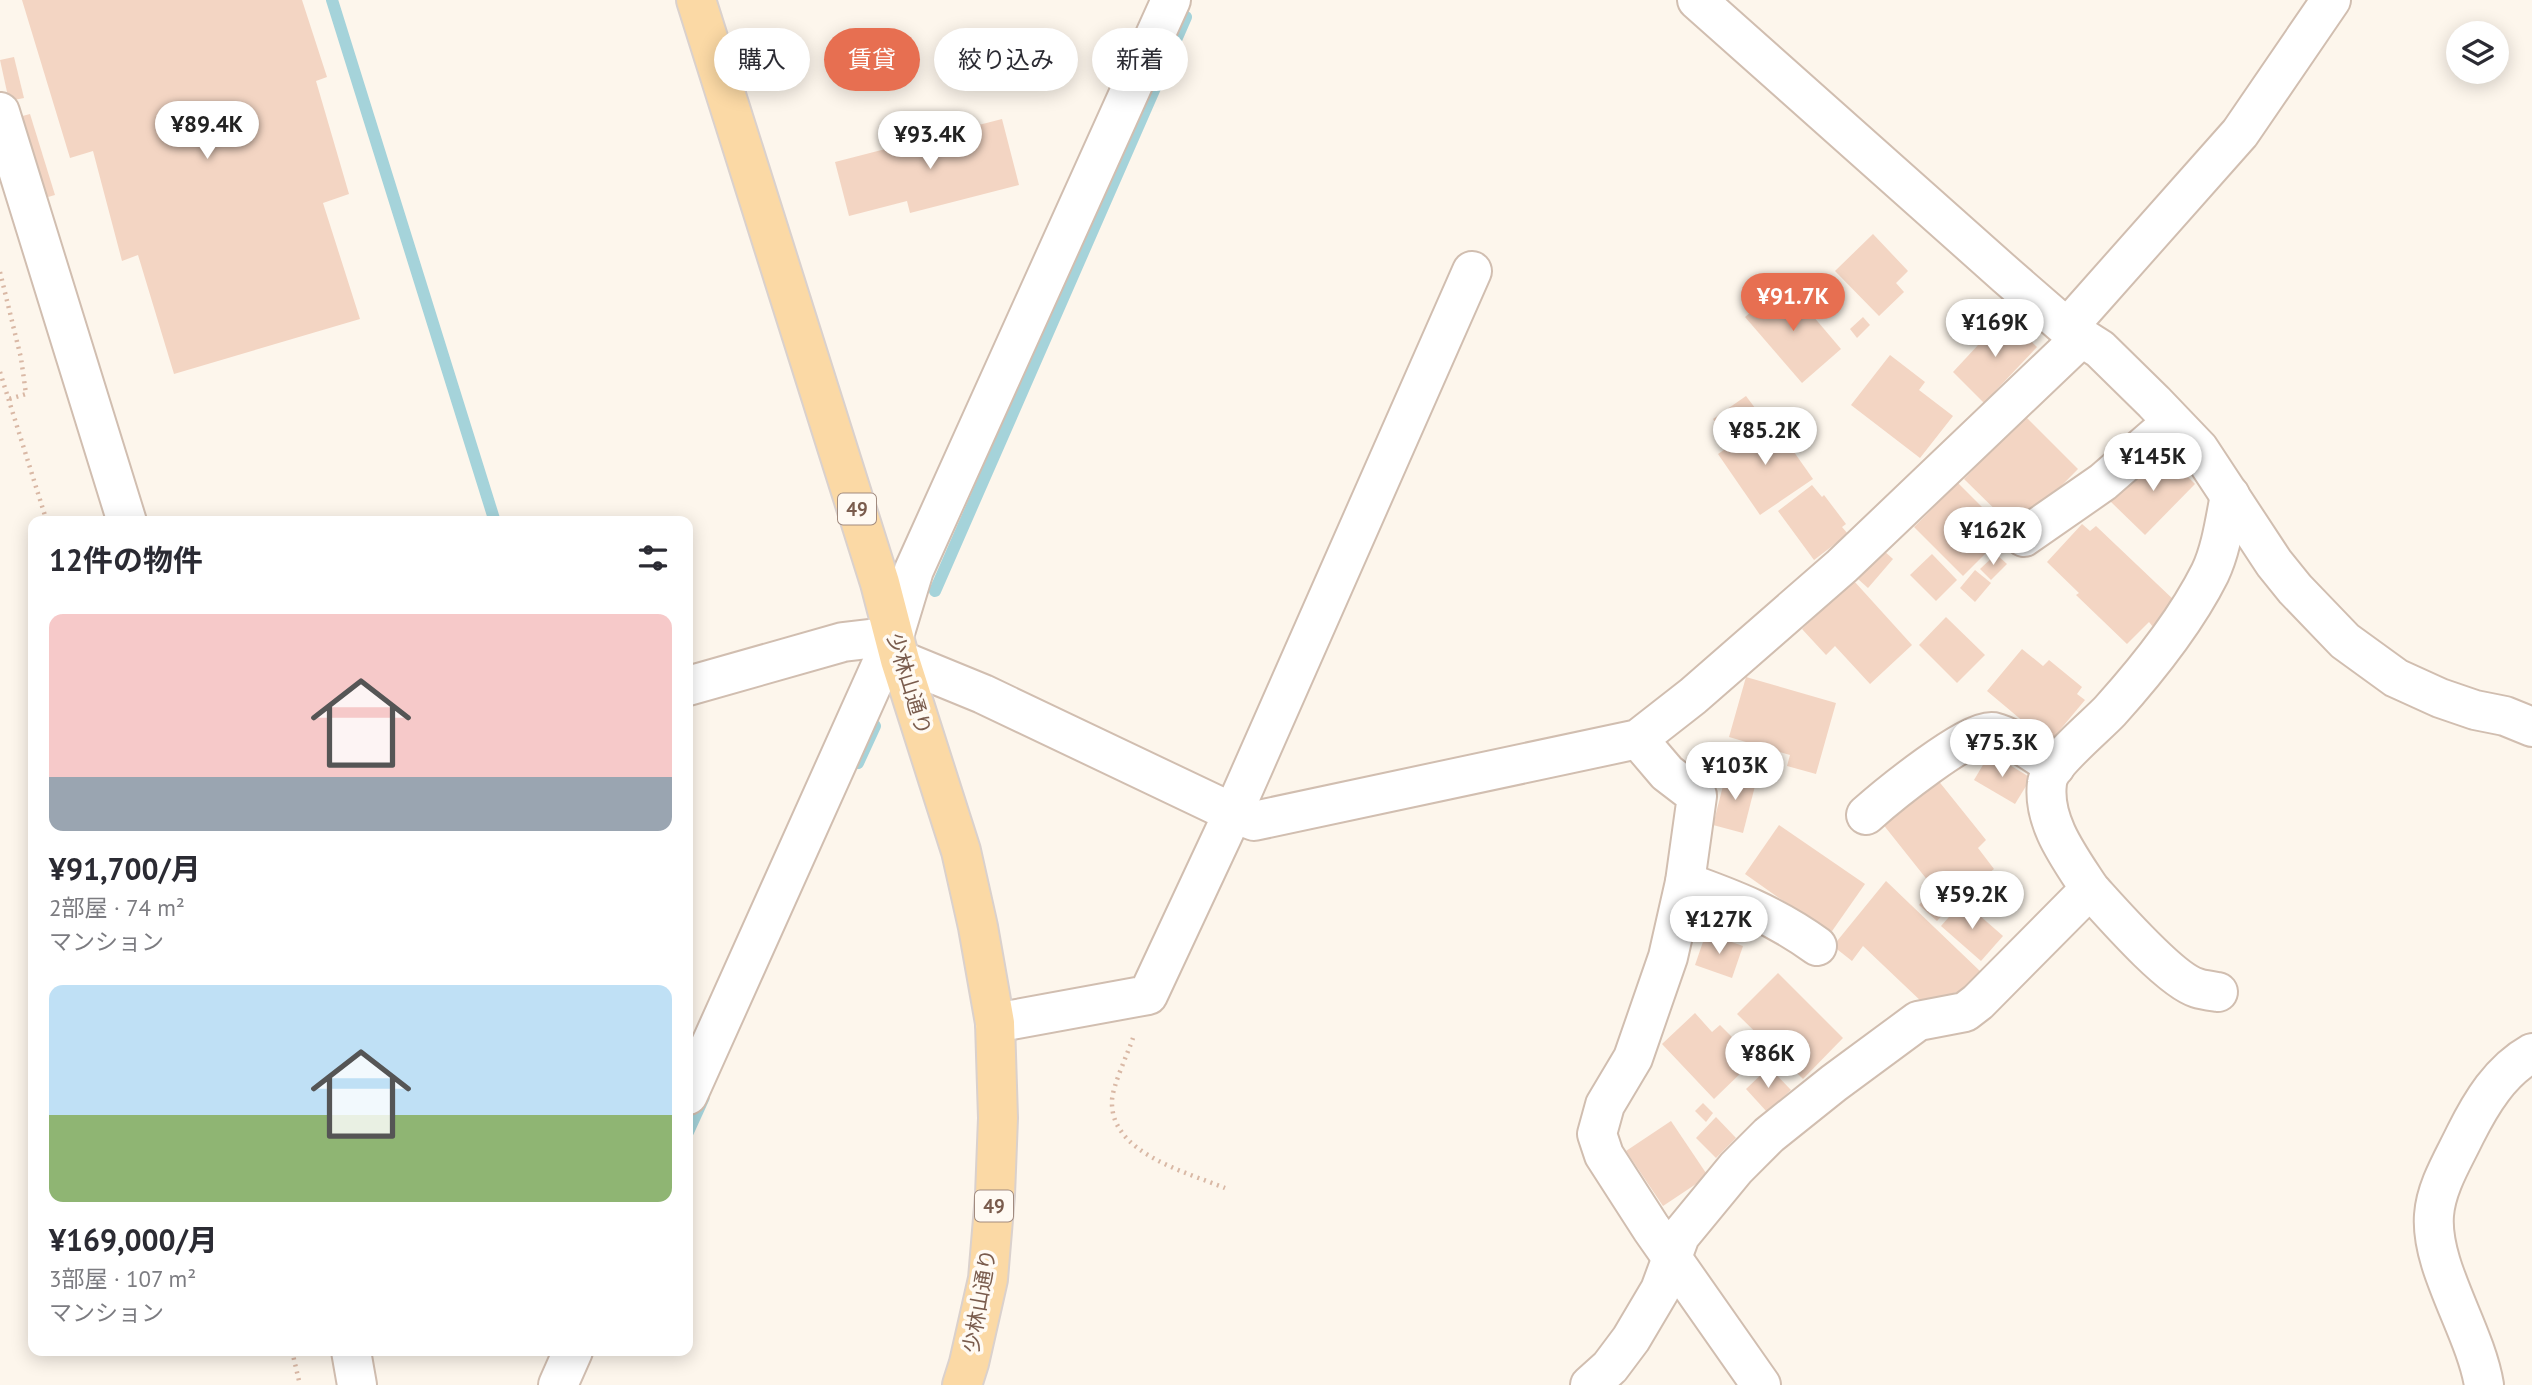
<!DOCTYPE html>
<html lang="ja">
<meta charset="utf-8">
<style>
:root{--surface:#fff;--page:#f2f2f3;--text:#2b2b33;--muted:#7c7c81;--accent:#e76f51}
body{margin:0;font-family:"PT Sans","Noto Sans JP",sans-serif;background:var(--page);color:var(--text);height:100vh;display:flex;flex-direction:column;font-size:26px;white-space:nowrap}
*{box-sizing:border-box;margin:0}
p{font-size:23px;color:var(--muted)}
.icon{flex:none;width:38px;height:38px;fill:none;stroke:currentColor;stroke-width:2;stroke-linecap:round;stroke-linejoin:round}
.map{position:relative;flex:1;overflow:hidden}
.side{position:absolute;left:28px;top:516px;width:665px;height:840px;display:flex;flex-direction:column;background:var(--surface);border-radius:14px;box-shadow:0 4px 18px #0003}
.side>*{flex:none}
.hud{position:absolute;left:714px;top:28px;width:665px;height:63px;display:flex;gap:14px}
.buttons{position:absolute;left:2446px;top:21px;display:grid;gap:14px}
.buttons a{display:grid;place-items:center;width:63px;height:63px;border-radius:50%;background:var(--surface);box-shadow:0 4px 18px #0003;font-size:35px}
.price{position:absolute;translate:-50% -60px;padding:0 16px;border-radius:24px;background:#fff;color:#222;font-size:23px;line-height:46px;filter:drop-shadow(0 2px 4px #0008)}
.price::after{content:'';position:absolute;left:50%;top:42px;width:21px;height:16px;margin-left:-10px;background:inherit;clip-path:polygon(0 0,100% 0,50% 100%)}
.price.selected{background:var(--accent);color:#fff}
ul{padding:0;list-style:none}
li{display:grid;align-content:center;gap:14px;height:371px;padding:0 21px}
li span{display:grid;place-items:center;height:217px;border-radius:14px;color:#555}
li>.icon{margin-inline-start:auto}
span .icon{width:126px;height:126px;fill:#fffc;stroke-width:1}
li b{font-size:30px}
h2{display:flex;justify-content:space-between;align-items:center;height:84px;padding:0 21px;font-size:30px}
.tag{padding:0 24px;border-radius:32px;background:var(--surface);box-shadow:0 4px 18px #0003;font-size:24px;line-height:63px}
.tag.selected{background:var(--accent);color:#fff}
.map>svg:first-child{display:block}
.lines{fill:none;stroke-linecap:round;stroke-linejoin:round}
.stream{stroke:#a5d3da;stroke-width:12}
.building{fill:#f3d5c3}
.minor-casing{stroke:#d1beb0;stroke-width:42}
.major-casing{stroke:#dad1cd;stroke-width:42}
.path{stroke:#d9b8a5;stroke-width:4.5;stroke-dasharray:2 5;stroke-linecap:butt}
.minor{stroke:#fff;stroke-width:38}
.major{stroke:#fbd9a5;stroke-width:38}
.labels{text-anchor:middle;stroke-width:7;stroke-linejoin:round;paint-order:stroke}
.shield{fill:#fffaf3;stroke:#a28b7f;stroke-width:2}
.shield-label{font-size:19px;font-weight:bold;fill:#7a5c4d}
.street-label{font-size:21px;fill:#7a5c4d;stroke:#fffaf3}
</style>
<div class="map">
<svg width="2532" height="1385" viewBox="0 0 2532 1385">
<rect width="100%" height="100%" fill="#fdf6ec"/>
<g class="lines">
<g class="stream">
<path d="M332,0L495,522"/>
<path d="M935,591L1186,17"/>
<path d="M858,763L875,726"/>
<path d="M688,1132L704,1097"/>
</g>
</g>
<g class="building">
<path d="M22,0H302L327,77L316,81L349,194L323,203L360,319L174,374L138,255L122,261L93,151L70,158Z"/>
<path d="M14,57L24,98L9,101L0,60Z"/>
<path d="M30,114L55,195L41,199L15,118Z"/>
<path d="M1002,119L1019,185L910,213L907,201L849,216L835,162Z"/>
<path d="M1873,234L1908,271L1896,283L1904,292L1879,316L1835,271Z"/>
<path d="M1785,283L1841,349L1802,383L1745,317Z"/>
<path d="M2005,316L2037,347L1984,403L1953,372Z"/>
<path d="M1863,317L1870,325L1857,338L1850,329Z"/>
<path d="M1890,355L1925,382L1919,390L1953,416L1920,458L1851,405Z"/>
<path d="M1746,396L1761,416L1727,440L1713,419Z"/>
<path d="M2025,416L2078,469L2017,531L1964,479Z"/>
<path d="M1770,418L1813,479L1760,515L1718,454Z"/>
<path d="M2161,450L2195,484L2145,535L2110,501Z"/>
<path d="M1958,483L2007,532L1963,576L1914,527Z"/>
<path d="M1812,485L1822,497L1824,495L1846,524L1842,527L1848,534L1814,560L1778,511Z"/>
<path d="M2082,524L2090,531L2096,526L2176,602L2153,627L2149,622L2127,644L2076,595L2079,593L2047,562Z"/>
<path d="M1883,550L1893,559L1868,588L1858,579Z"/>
<path d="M1932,554L1957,580L1936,601L1910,575Z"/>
<path d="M1996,554L2007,564L1991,580L1980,569Z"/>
<path d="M1975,570L1991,583L1975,602L1960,588Z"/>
<path d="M1854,581L1912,645L1870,684L1835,646L1826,655L1802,629Z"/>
<path d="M1946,617L1985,655L1957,683L1919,645Z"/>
<path d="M2022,649L2043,666L2049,660L2082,687L2077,694L2085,700L2049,743L1987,691Z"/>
<path d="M1746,677L1836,703L1816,774L1787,766L1790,755L1729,737Z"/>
<path d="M1990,753L2031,778L2015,804L1974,780Z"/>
<path d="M1727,770L1757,778L1743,833L1713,825Z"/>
<path d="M1937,779L1986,840L1978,848L1994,869L1948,906L1882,823Z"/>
<path d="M1779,825L1865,884L1830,934L1745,874Z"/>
<path d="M1886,881L1982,973L1960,991L1923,1003L1863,946L1852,961L1833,946Z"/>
<path d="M1926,896L1945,912L1937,921L1919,905Z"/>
<path d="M1963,901L2003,936L1981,961L1941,926Z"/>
<path d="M1706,933L1743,946L1732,978L1695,965Z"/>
<path d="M1778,973L1843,1038L1803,1079L1737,1014Z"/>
<path d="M1695,1013L1712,1032L1720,1025L1741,1046L1733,1053L1747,1067L1714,1099L1662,1044Z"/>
<path d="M1755,1051L1767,1063L1758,1072L1746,1060Z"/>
<path d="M1769,1067L1791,1090L1767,1112L1746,1089Z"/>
<path d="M1703,1103L1713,1113L1706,1122L1695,1111Z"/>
<path d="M1716,1117L1736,1138L1716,1158L1696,1138Z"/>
<path d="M1671,1121L1708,1176L1663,1206L1626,1151Z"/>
</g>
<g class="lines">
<defs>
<g id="minor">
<path d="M1697,0L2007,276L2067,328L2100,349L2154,402L2199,449L2274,563L2295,589L2345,641L2396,678L2440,698L2475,710L2505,716L2532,727"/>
<path d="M0,112L127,522"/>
<path d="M2067,328L2240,133L2331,0"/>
<path d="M2024,537L2103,482L2172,422"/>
<path d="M900,660L983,694L1233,813L1254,821L1638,739L1693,696L1842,566L2081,338"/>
<path d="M688,686L843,642L894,636"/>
<path d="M1638,739L1667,773L1697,796L1685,882L1668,957L1633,1058L1605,1105L1597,1134L1604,1155L1651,1228L1761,1385"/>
<path d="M1866,815C1885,798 1970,728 1993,732C2014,737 2037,756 2055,767"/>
<path d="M1685,882C1733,899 1776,916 1817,946"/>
<path d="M2090,889C2111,912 2170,980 2197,988C2203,990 2211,991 2218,992"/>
<path d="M995,1023L1148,995L1233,813L1472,271"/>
<path d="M688,1095L894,636L914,570L1171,0"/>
<path d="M351,1351L357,1385"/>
<path d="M558,1385L573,1351"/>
<path d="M1590,1385L1610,1367L1631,1339L1660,1290L1680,1236L1736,1168L1769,1135L1834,1083L1918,1021L1965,1012L1978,1002L2090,889C2070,858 2042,822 2047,783C2049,764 2096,726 2110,711C2146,671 2186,621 2210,573C2221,550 2225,521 2230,495"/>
<path d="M2484,1385C2475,1330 2430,1267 2434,1215C2436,1187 2453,1160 2465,1135C2481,1103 2500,1071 2532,1053"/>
</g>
<path id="major" d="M696,0L880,583L900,660L961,851L978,927L995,1023L998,1118L995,1195L988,1279L969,1363L962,1385"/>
</defs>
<use href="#minor" class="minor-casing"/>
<use href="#major" class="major-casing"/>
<g class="path">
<path d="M0,272L21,358L26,394L9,399"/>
<path d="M0,372L47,522"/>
<path d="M1133,1038C1128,1053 1112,1087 1112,1101C1110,1153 1186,1172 1225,1188"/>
<path d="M292,1351L300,1385"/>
</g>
<use href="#minor" class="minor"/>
<use href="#major" class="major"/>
</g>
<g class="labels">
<g class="shield">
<rect x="838" y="493.5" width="38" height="31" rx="5"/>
<rect x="975" y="1190.5" width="38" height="31" rx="5"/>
</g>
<g class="shield-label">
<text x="857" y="516">49</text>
<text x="994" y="1213">49</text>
</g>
<g class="street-label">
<text transform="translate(909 684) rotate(73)" y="7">少林山通り</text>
<text transform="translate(980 1301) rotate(-80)" y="7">少林山通り</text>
</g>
</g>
</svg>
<div class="buttons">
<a><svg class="icon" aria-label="layers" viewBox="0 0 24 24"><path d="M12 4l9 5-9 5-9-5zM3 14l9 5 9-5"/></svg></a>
</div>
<b class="price" style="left:207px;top:161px">¥89.4K</b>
<b class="price" style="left:930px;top:171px">¥93.4K</b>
<b class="price selected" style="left:1793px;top:333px">¥91.7K</b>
<b class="price" style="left:1995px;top:359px">¥169K</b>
<b class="price" style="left:1765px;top:467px">¥85.2K</b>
<b class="price" style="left:2153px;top:493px">¥145K</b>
<b class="price" style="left:1993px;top:567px">¥162K</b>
<b class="price" style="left:2002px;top:779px">¥75.3K</b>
<b class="price" style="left:1735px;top:802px">¥103K</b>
<b class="price" style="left:1972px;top:931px">¥59.2K</b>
<b class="price" style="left:1719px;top:956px">¥127K</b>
<b class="price" style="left:1768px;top:1090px">¥86K</b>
<div class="hud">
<a class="tag">購入</a>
<a class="tag selected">賃貸</a>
<a class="tag">絞り込み</a>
<a class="tag">新着</a>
</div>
<section class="side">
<h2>12件の物件<svg class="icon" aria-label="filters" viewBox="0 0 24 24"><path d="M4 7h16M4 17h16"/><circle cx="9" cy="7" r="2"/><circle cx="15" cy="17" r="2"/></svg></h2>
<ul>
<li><span style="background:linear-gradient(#f6c9c9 75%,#9aa5b1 0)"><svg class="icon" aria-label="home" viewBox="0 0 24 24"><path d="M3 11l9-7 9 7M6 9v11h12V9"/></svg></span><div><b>¥91,700/月</b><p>2部屋 · 74 m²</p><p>マンション</p></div></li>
<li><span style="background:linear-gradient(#bfe0f5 60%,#8fb573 0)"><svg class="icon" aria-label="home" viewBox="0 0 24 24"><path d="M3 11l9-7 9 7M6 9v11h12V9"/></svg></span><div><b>¥169,000/月</b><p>3部屋 · 107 m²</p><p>マンション</p></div></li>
</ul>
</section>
</div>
